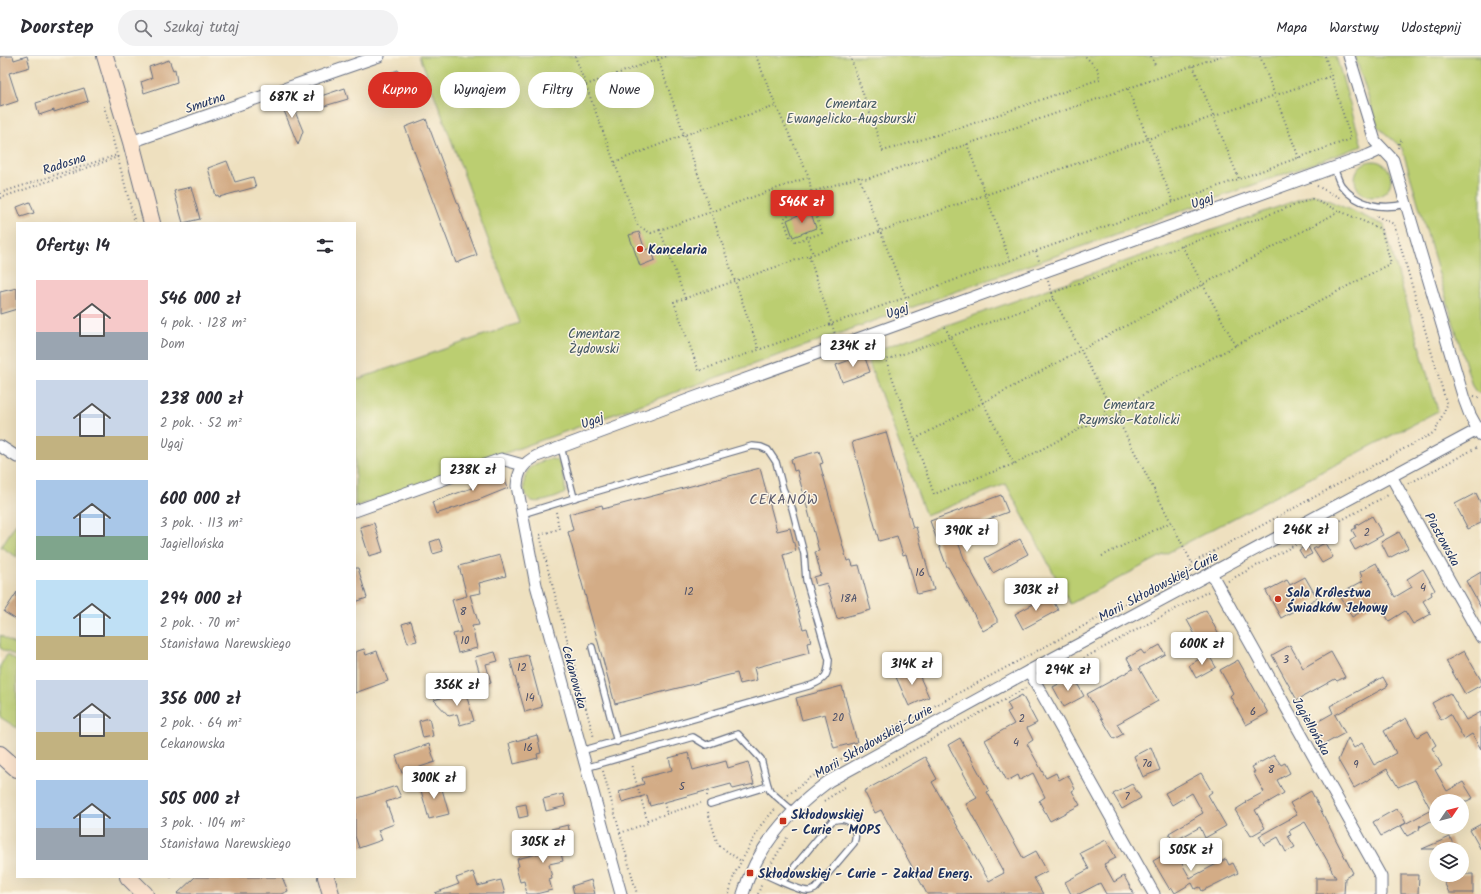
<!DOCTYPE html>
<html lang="pl">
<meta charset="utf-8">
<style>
:root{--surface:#fff;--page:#f2f2f3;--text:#2b2b33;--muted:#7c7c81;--line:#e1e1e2;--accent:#d93025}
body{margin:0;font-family:Kalam,sans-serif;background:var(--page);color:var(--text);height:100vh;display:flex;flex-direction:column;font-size:15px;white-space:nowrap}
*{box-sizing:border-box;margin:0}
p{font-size:13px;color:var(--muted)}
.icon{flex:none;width:22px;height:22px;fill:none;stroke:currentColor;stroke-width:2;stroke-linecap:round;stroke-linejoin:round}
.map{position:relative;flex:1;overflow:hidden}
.sheet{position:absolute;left:16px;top:166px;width:340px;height:656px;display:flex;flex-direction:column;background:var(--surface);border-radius:0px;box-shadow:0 4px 16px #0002}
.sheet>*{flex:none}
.hud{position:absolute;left:368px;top:16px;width:380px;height:36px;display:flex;gap:8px}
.needle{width:26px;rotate:55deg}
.controls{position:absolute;left:1429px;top:738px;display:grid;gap:8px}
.controls a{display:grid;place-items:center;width:40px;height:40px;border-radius:50%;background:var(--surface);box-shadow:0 4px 16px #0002;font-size:20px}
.price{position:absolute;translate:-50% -34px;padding:0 9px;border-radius:4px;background:#fff;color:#222;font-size:13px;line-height:26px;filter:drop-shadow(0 1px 2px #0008)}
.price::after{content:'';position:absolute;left:50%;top:24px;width:12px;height:9px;margin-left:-6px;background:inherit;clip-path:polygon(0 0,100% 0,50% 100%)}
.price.current{background:var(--accent);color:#fff}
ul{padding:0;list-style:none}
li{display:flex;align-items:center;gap:12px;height:100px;padding:0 20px}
li span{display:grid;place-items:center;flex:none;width:112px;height:80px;border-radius:0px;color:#555}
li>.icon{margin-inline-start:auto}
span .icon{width:48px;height:48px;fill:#fffc;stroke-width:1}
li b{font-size:17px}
h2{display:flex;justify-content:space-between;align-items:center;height:48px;padding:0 20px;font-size:17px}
.pill{padding:0 14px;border-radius:18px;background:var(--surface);box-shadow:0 4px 16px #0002;font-size:14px;line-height:36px}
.pill.current{background:var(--accent);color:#fff}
header{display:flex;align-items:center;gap:24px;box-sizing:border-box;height:56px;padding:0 20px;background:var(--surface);border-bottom:1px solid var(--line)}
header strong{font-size:19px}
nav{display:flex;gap:22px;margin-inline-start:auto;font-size:14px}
.search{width:280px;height:36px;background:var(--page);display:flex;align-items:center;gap:10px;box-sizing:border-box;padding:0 14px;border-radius:22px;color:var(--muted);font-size:15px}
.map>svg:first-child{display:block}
.green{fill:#bbce71;stroke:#6b7e68}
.building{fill:#d3ac86}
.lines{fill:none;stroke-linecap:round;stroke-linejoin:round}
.lane-casing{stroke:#656d80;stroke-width:8}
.street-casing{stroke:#656d80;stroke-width:13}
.secondary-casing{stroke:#656d80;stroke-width:18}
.path{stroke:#656d80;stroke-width:2;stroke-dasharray:1 3;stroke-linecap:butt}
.lane{stroke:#fff;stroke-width:5.5}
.street{stroke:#fff;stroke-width:11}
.secondary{stroke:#fce5cf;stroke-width:16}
.poi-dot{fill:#c8321e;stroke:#fcf5e5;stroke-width:1.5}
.labels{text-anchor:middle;stroke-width:3;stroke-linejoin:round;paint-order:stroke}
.number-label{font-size:11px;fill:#494e68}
.street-label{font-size:13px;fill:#1b2f5e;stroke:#fcf5e5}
.park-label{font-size:13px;fill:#435763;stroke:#fcf5e5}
.poi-label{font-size:13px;font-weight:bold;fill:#1b2f5e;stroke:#fcf5e5;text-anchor:start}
.neighbourhood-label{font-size:14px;letter-spacing:1px;fill:#5b5b6c;stroke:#fcf5e5}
</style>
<header>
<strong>Doorstep</strong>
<div class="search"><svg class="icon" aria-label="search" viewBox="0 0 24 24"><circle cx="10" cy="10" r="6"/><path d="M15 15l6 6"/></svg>Szukaj tutaj</div>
<nav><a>Mapa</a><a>Warstwy</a><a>Udostępnij</a></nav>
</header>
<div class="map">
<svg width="1481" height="838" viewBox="0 0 1481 838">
<rect width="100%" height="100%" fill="#fcf5e5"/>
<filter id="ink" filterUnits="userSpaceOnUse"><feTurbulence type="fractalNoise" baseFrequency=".025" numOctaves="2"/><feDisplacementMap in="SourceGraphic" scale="8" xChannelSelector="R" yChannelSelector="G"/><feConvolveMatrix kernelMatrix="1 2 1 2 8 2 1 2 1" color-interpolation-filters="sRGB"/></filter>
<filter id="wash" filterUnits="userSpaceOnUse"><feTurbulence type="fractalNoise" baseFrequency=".012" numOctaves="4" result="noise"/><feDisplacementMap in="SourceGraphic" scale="16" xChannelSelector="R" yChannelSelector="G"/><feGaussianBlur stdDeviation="0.9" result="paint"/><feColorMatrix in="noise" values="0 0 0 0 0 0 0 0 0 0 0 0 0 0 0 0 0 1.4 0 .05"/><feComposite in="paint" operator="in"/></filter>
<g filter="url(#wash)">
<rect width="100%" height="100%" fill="#eee0bf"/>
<g class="green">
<path d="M420,0H1336L1362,90L355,451V324L519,267Z"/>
<path d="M1355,0H1481V338L1476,336L1472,330L1402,92L1378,71Z"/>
<circle cx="1373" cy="123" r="18"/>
<path d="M1314,138L1384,169L1438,355L1070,548L1006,428L926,460L866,298Z"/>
<path d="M548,403C552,403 555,403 558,406C562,411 566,430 565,437C559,441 539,448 532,445C520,439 523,418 531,411C536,407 543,405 548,403Z"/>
<path d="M17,466V501L1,491Z"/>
<path d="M0,579L17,590V601L0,592Z"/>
<path d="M7,599L17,605V672L0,661V610Z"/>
</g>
<g id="blocks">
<g class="building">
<path d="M0,0H13L14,4L27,0L30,11L9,17L18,45L0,51Z"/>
<path d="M169,4L173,14L175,13L177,26L144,37L141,26L152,22L149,11Z"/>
<path d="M398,14L404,31L388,36L387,31L380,33L377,21Z"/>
<path d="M84,32L88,45L54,56V54L39,59L36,47Z"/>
<path d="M345,32L348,43L321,51L318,41Z"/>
<path d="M289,41L303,75L298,89L280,45Z"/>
<path d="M426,63L477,199L456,207L405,71Z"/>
<path d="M227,105L235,126L253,121L256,131L219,141L218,139L216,140L208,112Z"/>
<path d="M191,131L200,163L183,167L174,135Z"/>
<path d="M30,146L34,157L21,161L17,151Z"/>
<path d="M810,154L816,172L793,181L787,164Z"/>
<path d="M639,176L645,194L651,192L655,204L640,210L629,179Z"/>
<path d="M17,232V253L0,258V236Z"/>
<path d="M864,299L870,316L842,326L836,309Z"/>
<path d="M886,376L913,472L916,471L934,534L917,538L906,498L903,499L897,480L879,485L852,386Z"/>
<path d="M819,395L823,407L820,408L847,505L851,504L853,510L859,509L871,554L837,563L827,527L816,530L814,521L821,519L815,496L819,495L797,414L794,415L791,403Z"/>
<path d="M500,412L508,432L481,443L436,458L432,446L472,432L471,428L490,420L489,416Z"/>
<path d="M760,412L777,475L790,472L796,495L783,499L803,573L807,572L811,586L807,587L809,597L754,612L757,624L740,628L737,617L615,648L568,476L573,474L569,458L602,449L603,453Z"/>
<path d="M1476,437L1481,448V467L1468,473L1455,448Z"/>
<path d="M1001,439L1008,456L954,476L964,502L997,563V567L983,575L948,511H947L930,465Z"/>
<path d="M1372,460L1383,479L1355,494L1350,485L1356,481L1352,474L1356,472L1355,470Z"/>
<path d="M374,467L383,496L369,500L360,471Z"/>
<path d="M1399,476L1408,492L1389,502L1381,486Z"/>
<path d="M439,483L443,495L433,498L430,486Z"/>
<path d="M1020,483L1028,498L993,517L985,502Z"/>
<path d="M1325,487L1333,501L1322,507L1313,493Z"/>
<path d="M1307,489L1312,498L1304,502L1299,494Z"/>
<path d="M500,499L506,520L479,527L481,537L470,539L479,569L472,570L477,592L458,597L453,578L461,576L452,544L467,540L459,510Z"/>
<path d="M1376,507L1395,541L1412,531L1407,523L1423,513L1435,534L1431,536L1432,539L1423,545L1431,558L1413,568L1405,555L1389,565L1378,546L1352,561L1339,538L1363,525L1360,522L1362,521L1360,516Z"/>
<path d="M355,512H358L367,542L355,546Z"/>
<path d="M1481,516V552L1466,525Z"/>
<path d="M1305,521L1317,542L1281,562L1266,535L1287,524L1290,529Z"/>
<path d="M17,536V564L4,556Z"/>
<path d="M1050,539L1058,554L1023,573L1015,558Z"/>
<path d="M1206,554L1221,583L1203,593L1187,564Z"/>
<path d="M411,565L417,585L408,587L402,568Z"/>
<path d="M1160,589L1165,598L1139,612L1158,645L1117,668L1123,678L1114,683L1087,638L1133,613L1127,602L1141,594L1144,598Z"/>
<path d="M1290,589L1303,612L1331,596L1345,621L1337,625L1335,623L1297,644L1272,599Z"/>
<path d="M364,593L366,599L377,595L388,625L355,637V596Z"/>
<path d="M1464,595L1481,624V629L1465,638L1446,605Z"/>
<path d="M495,596L498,605L486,608L491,627L483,629L475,601Z"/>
<path d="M1208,598L1216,611L1196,622L1189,609Z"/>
<path d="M528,599L542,651L525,656L510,603Z"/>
<path d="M1238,604L1268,657L1246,669L1230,640L1233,637L1220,614Z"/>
<path d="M915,610L929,641L909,650L895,619Z"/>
<path d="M1073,620L1084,640L1064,651L1053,631Z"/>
<path d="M1383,621L1388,630L1335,659L1345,677L1321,690L1310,670L1333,657L1330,650Z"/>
<path d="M842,630L857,686L834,692L825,658L802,664L796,642Z"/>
<path d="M465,635L474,665L460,669L457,658L449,660L434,644Z"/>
<path d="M1450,637L1466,664L1481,656V693L1472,678L1464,683L1450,658L1441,664L1432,647Z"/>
<path d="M1022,639L1037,667L1027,672L1033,684L1027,688L1046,722L1056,717L1059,724L1068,719L1075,733L1072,735L1080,749L1050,765L1039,745L1045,741L1033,717L1020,724L1018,719L1007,725L985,684L1014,668L1007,656L1011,654L1007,647Z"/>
<path d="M429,662L433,680L423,682L419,665Z"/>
<path d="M1406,662L1417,681L1428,675L1436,689L1432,692L1442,710L1435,714L1447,735L1463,726L1473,742L1467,745H1436V762L1420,771V769L1419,774L1407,780L1401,770L1431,754L1415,724L1398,731L1387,713L1354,732L1338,704L1348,682L1354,692L1362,687L1374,709L1396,697L1384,675Z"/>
<path d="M537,679L541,697L537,698L538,702L514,708L509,687Z"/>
<path d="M960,682L989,735L987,736L1023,802L1036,795L1047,815L1034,822L1043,838H927L881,754L875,757L864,735L925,701L937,723L932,726L989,825L1004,817L966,748L977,742L948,689Z"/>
<path d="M429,688L435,706L402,717L396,700Z"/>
<path d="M1151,691L1160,714L1143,721L1134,700Z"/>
<path d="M688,697L693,714L726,705L728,712L748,706L754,728L733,733L731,728L650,750L647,739L622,746L619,736L644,728L642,722L672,714L669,702Z"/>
<path d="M1274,699L1281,709L1285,707L1290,717L1277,724L1284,737L1255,754L1265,772L1251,780L1235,754L1246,747L1245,746L1264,736L1253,716H1255L1252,711Z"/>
<path d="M1201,717L1212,736L1208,739L1226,770L1205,782L1200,771L1173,786L1169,777L1203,757L1192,737L1172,749L1165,737Z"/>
<path d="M440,726L449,758L429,763L420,731Z"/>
<path d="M1132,728L1141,742L1122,753L1113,738Z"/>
<path d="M396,730L401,741L386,746L394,768L378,774L382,784L359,792L355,780V743Z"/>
<path d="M1311,735L1353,817L1345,822L1344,838H1316V822H1336L1330,811H1331L1305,766L1289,775L1291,779L1288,780L1295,791L1286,796L1278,781L1264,789L1259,780L1297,759L1290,747Z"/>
<path d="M563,738L566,750L546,755L543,743Z"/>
<path d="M526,748L528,760L519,762L516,750Z"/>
<path d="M1396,753L1400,756L1406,767L1381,780L1373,766Z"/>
<path d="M1481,768V794L1470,774Z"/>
<path d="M568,769L572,786L565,788L567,792L560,794L563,805L549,808L552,822L549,823L552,834L536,838H527L524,825L520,826L516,811L519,810L517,803L556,793L551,773Z"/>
<path d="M1450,781L1455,793H1422Z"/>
<path d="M1106,784L1116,802L1104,808L1114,826L1124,820L1134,838H1106L1100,827L1079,838H1071L1065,826L1089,813L1080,797Z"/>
<path d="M1179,790L1186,803L1181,806L1190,822L1226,803L1229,809L1233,807L1238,817L1202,835L1200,831L1195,833L1192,827L1175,837L1172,832L1170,834L1153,805Z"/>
<path d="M473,816L478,830L501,824L505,838H436L435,837L459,828L456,822Z"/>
<path d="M1473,818V837H1449L1441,819Z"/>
<path d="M1401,819H1419L1418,838H1401Z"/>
<path d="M195,821H282L288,835L281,838H177Z"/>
<path d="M591,824L595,838H574L572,830Z"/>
</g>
</g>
</g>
<g filter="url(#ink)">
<use href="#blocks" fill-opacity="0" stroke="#656d80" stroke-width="1"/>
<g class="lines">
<defs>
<g id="lane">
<path d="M1334,111C1336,117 1338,124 1341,129C1357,150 1382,154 1406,148"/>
<path d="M574,442L752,390L761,391L768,394L776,406L783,433L792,452L804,498L806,524L829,604C828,619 826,623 812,629L581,695"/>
<path d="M522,458L574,442L561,391"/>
<path d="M592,591L617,686"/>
<path d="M585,712L693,681L706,689L738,678L761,703L768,730L710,748"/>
<path d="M768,730L770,735L793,755"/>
<path d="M753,812C761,817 801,836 809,835C811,835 813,834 815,833L854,787C859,771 850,759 832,765L782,826"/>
</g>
<g id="street">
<path d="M1349,0L1375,85L1393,104L1464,343L1470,359L1481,379"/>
<path d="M131,86L379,0"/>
<path d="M0,390L17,401"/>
<path d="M1391,420L1481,581"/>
<path d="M355,455L501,403L523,409"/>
<path d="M1211,517L1381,821V838"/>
<path d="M1029,615L1154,838"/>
<path d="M621,838L536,529L517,430C518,415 523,407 537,400L693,342L1369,99L1382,93"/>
<path d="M743,838C757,790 790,754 829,725L1029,615L1481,372"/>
</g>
<g id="secondary">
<path d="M105,0L131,86L152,167"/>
<path d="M0,698L17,713"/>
<path d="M128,821L145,838"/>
<path d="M326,821L331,838"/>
</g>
</defs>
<use href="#lane" class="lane-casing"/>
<use href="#street" class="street-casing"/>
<use href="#secondary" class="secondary-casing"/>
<g class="path">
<path d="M575,0L638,170L651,177L660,174"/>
<path d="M657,0L759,294"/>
<path d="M756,0L776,50L809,121"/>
<path d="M850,0L883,95L963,71L1100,23L1097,12L1085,0"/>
<path d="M1151,0L1155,9"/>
<path d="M1260,0L1299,102"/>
<path d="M1325,0L1351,83L699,315L674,246L1331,20"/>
<path d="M1193,10L1239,123"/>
<path d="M586,29L667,0"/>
<path d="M1128,33L1173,146"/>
<path d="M104,50L135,167"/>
<path d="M967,88L1010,205"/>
<path d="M1398,92L1399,86L1403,83"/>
<path d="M615,106L684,79L776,50"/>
<path d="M859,121L906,241"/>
<path d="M1317,130L1340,142"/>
<path d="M812,136L859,121L867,123L1221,0"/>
<path d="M0,137L117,99"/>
<path d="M0,142L118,101"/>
<path d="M806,176L813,198"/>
<path d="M1182,190L1236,290"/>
<path d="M1036,196L1039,205"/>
<path d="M809,200L835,278"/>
<path d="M1048,225L1054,243L1109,348"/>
<path d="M1052,237L1312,143L1381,173L1391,207L1120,351"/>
<path d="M685,242L660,174L809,121L813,150L822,177L795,186L790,181L784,164L786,160L813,150"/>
<path d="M1054,243L886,304L934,438L1014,408L1106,359"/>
<path d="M945,271L1014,408"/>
<path d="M1474,340L1481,342"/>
<circle cx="1113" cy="355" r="8"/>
<path d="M1117,362L1192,507"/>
<path d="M915,383L1340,155"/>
<path d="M1408,428L1478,391"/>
<path d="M556,456L559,473L540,479L548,513L594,682"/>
<path d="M1102,500L1171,466"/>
<path d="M1228,525L1388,439"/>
<path d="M1045,623L1209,535"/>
<path d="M881,711L1026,632"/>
<path d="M603,715L637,838"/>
<path d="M788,739L810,722L880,679L1190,513L1192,507L1435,376L1447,349L1394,168L1376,160"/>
<path d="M707,740L708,734"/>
<path d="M824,745L845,731"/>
<path d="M664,747L667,758"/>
<path d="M708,756L718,789L741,805"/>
<path d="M647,764L701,747"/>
<path d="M620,777L648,767L631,708"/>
<path d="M770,810L788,780"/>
<path d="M171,821V823"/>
<path d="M729,838L734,819L761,769L776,752"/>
<path d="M758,838L762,827"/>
</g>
<use href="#lane" class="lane"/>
<use href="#street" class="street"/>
<use href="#secondary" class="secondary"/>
</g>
</g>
<g class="poi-dot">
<circle cx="640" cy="193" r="4"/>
<circle cx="1278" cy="543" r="4"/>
<rect x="779" y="761" width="8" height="8" rx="2"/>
<rect x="746" y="813" width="8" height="8" rx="2"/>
</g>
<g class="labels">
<g class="number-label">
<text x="1367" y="480">2</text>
<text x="920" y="520">16</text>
<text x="1423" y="535">4</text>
<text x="689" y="539">12</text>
<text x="849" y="546">18A</text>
<text x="463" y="559">8</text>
<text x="465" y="588">10</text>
<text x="1286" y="607">3</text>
<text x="522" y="615">12</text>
<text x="530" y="645">14</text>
<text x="1253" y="659">6</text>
<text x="838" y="665">20</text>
<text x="1022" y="666">2</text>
<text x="1016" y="690">4</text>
<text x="528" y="695">16</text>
<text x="1147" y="711">7a</text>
<text x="1356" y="712">9</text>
<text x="1271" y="717">8</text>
<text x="682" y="734">5</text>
<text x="1127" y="744">7</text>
</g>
<g class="street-label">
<text transform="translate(205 46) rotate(-19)" y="5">Smutna</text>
<text transform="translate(64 107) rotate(-18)" y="5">Radosna</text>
<text transform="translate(1202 144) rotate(-20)" y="5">Ugaj</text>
<text transform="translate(897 254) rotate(-20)" y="5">Ugaj</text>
<text transform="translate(592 364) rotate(-20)" y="5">Ugaj</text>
<text transform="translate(1443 483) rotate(61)" y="5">Piastowska</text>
<text transform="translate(1158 530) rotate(-28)" y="5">Marii Skłodowskiej-Curie</text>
<text transform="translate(575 621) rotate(75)" y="5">Cekanowska</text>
<text transform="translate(1312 670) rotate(61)" y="5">Jagiellońska</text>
<text transform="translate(873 685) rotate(-30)" y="5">Marii Skłodowskiej-Curie</text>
</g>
<g class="park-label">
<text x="851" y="52">Cmentarz<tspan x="851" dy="15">Ewangelicko-Augsburski</tspan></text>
<text x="594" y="282">Cmentarz<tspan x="594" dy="15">Żydowski</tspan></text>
<text x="1129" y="353">Cmentarz<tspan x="1129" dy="15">Rzymsko–Katolicki</tspan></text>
</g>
<g class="poi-label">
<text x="648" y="198">Kancelaria</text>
<text x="1286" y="541">Sala Królestwa<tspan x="1286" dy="15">Świadków Jehowy</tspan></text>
<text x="791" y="763">Skłodowskiej<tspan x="791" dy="15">- Curie - MOPS</tspan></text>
<text x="758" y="822">Skłodowskiej - Curie - Zakład Energ.</text>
</g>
<g class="neighbourhood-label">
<text x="784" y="448">CEKANÓW</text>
</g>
</g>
</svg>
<div class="controls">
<a><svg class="needle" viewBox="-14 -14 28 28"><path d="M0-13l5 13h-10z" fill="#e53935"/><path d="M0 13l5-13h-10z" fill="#7c7c81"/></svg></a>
<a><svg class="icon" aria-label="layers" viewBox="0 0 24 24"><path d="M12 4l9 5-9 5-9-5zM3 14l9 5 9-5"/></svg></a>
</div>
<b class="price" style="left:292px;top:63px">687K zł</b>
<b class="price current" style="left:802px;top:168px">546K zł</b>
<b class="price" style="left:853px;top:312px">234K zł</b>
<b class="price" style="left:473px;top:436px">238K zł</b>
<b class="price" style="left:1306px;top:496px">246K zł</b>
<b class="price" style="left:967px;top:497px">390K zł</b>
<b class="price" style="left:1036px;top:556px">303K zł</b>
<b class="price" style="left:1202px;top:610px">600K zł</b>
<b class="price" style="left:912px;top:630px">314K zł</b>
<b class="price" style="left:1068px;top:636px">294K zł</b>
<b class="price" style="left:457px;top:651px">356K zł</b>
<b class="price" style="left:434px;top:744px">300K zł</b>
<b class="price" style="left:543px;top:808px">305K zł</b>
<b class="price" style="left:1191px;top:816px">505K zł</b>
<div class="hud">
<a class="pill current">Kupno</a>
<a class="pill">Wynajem</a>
<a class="pill">Filtry</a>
<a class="pill">Nowe</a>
</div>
<section class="sheet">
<h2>Oferty: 14<svg class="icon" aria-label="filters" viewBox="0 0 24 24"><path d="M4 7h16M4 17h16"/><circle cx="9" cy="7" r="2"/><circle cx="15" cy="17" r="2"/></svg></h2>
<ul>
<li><span style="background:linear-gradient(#f6c9c9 65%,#9aa5b1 0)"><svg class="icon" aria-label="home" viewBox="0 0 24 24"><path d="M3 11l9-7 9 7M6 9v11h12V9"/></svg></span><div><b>546 000 zł</b><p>4 pok. · 128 m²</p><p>Dom</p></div></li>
<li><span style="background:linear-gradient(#c9d6e8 70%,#c2b280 0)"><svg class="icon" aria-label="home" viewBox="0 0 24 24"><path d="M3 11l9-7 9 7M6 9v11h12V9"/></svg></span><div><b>238 000 zł</b><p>2 pok. · 52 m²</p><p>Ugaj</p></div></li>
<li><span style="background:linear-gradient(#a9c7e8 70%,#7fa58c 0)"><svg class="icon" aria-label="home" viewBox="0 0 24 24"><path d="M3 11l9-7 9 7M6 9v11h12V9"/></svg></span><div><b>600 000 zł</b><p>3 pok. · 113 m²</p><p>Jagiellońska</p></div></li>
<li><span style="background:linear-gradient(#bfe0f5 70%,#c2b280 0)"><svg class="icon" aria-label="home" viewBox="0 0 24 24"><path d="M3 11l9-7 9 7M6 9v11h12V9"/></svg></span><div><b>294 000 zł</b><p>2 pok. · 70 m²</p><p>Stanisława Narewskiego</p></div></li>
<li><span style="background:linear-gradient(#c9d6e8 65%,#c2b280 0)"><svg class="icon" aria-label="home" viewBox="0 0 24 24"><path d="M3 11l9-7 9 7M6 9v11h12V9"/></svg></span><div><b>356 000 zł</b><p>2 pok. · 64 m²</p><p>Cekanowska</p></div></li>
<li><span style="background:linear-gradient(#a9c7e8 60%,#9aa5b1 0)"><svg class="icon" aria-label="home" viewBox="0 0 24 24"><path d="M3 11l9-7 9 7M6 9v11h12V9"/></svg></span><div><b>505 000 zł</b><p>3 pok. · 104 m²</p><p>Stanisława Narewskiego</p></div></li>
</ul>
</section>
</div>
